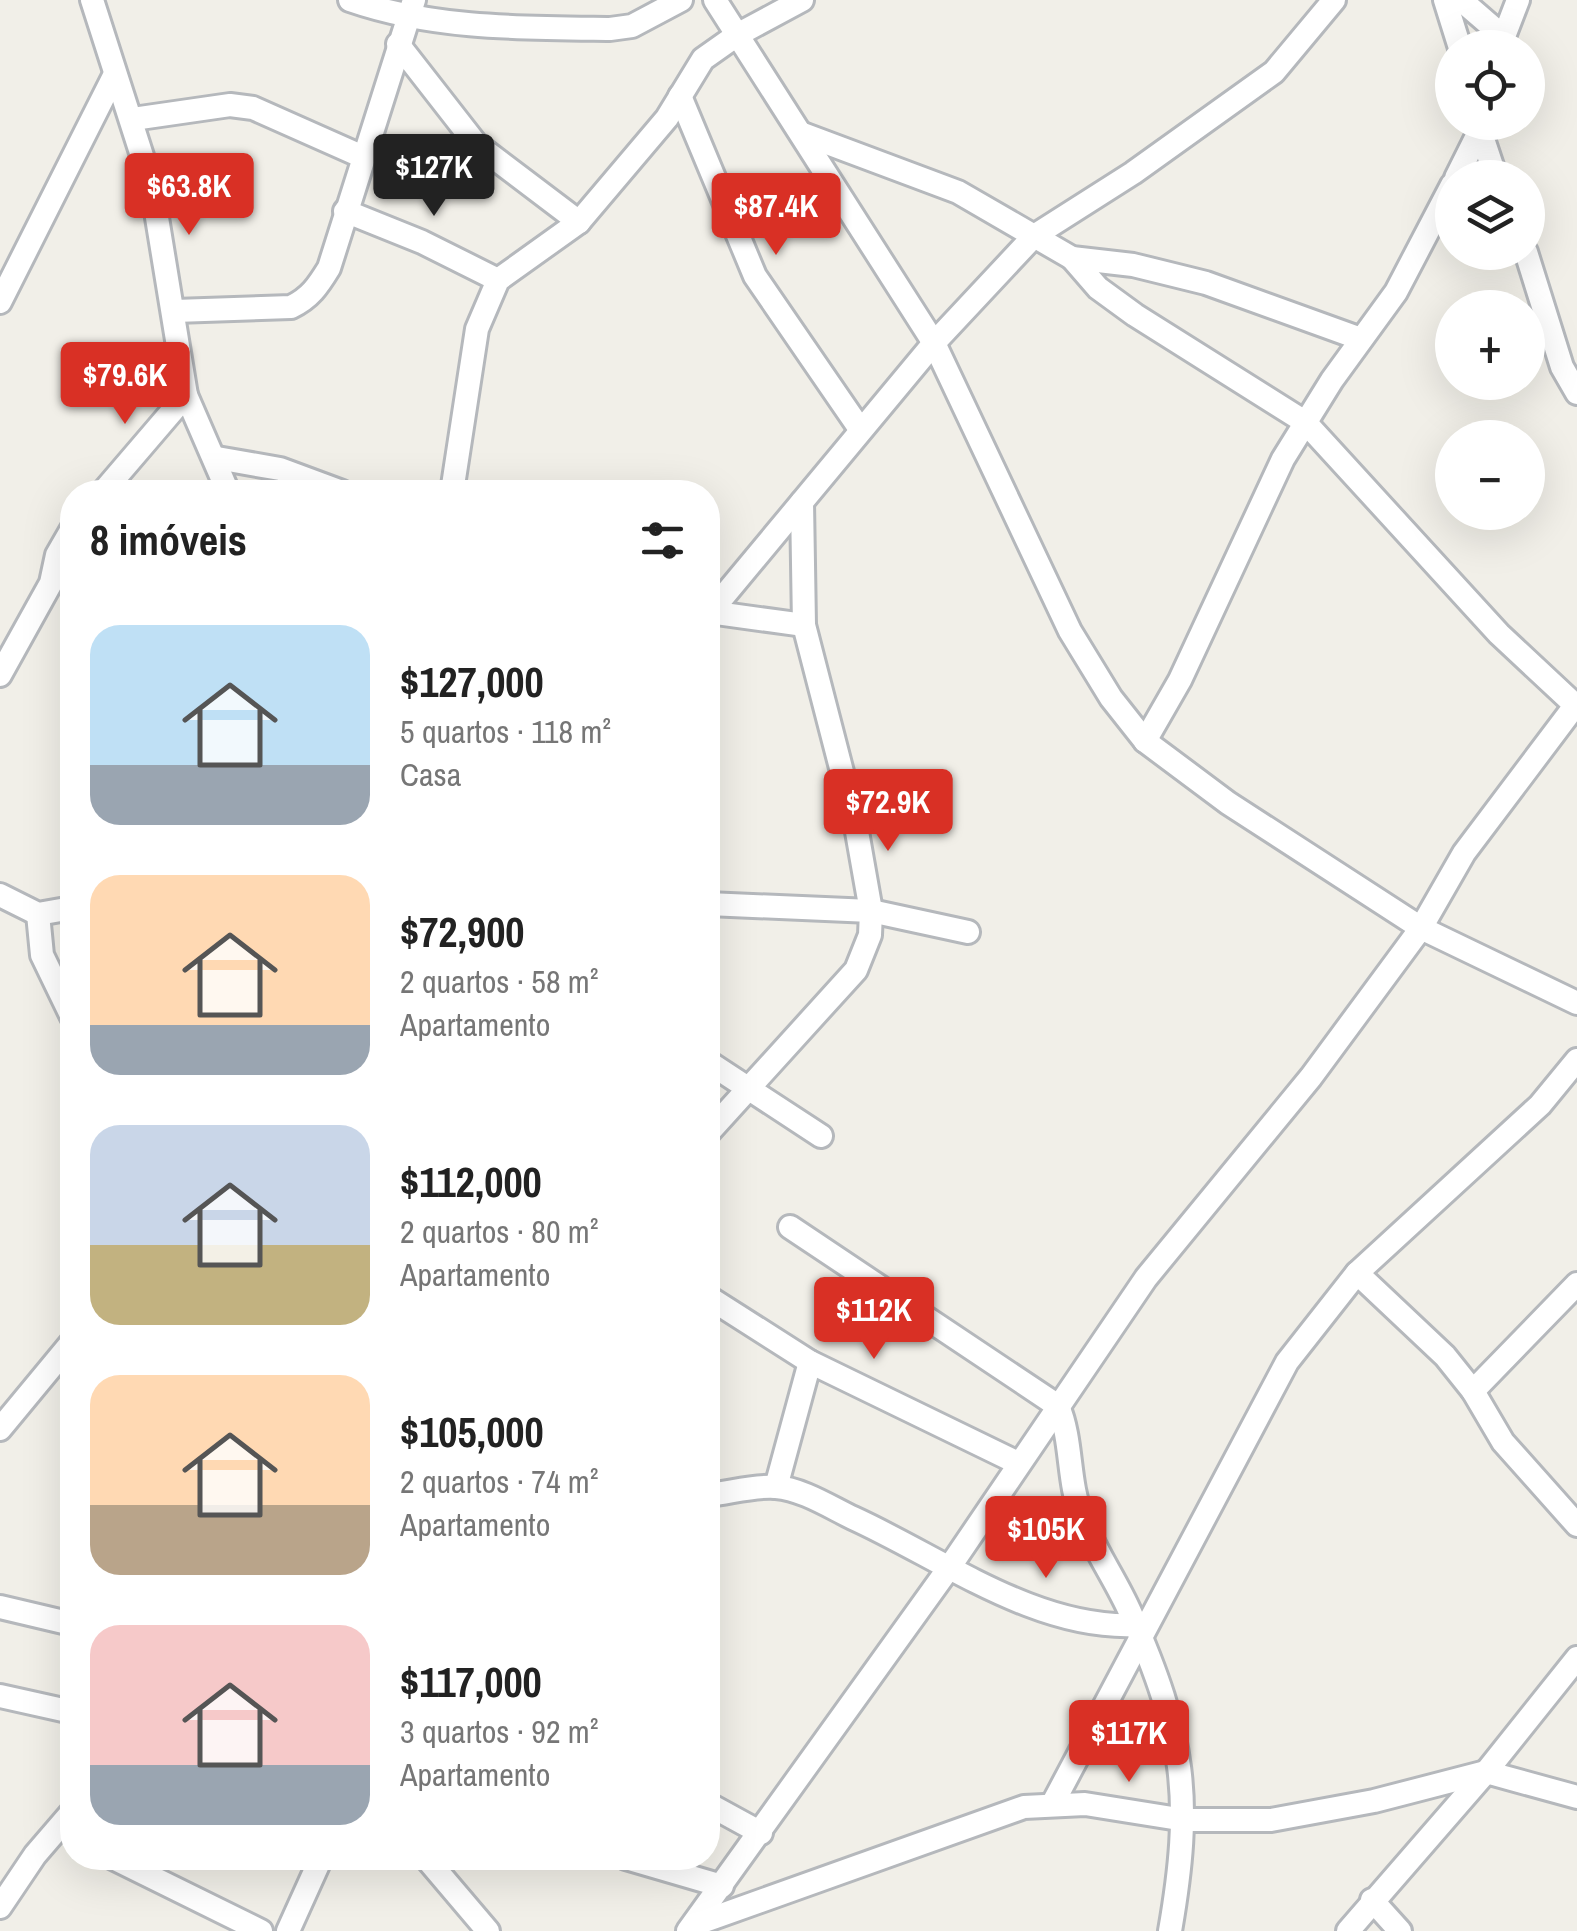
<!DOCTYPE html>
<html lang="pt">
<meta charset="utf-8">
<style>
:root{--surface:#fff;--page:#f2f2f2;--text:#222;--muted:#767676;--accent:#d93025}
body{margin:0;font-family:"Archivo Narrow",sans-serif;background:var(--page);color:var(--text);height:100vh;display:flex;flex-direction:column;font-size:38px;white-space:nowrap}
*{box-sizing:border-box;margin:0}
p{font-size:32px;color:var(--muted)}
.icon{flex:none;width:55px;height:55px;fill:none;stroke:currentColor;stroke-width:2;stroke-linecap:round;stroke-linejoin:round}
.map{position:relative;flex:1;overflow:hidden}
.panel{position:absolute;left:60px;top:480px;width:660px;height:1390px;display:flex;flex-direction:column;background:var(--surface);border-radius:40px;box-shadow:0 10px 40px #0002}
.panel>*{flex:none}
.controls{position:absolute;left:1435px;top:30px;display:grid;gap:20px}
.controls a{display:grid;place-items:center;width:110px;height:110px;border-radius:50%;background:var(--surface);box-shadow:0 10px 40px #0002;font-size:50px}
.price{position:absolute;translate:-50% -85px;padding:0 22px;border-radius:10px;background:var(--accent);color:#fff;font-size:32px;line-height:65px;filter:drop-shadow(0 2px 5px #0008)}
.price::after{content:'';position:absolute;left:50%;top:60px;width:30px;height:22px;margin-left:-15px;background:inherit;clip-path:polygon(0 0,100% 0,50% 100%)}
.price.selected{background:#222;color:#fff}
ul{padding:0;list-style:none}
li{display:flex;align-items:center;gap:30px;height:250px;padding:0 30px}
li span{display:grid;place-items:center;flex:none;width:280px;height:200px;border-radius:30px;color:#555}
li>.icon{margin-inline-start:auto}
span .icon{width:120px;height:120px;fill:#fffc;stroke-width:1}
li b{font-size:42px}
h2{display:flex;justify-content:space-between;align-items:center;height:120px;padding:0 30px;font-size:42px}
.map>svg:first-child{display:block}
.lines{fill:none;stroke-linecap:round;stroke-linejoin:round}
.minor-casing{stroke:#b5b8bc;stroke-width:28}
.minor{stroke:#fff;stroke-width:22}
</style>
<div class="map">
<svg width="1577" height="1931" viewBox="0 0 1577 1931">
<rect width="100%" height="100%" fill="#f1efe8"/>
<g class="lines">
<defs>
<g id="minor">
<path d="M92,0L152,187L186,395L228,492"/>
<path d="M350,0C434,29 521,28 610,29L632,26L681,0"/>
<path d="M715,0L934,343L1070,631L1111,698L1145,741L1228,803L1421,928L1577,1003"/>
<path d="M1445,0L1460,48"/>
<path d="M1461,0L1498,32L1503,48"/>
<path d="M1503,39L1518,0"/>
<path d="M398,44L476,144L579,222"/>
<path d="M680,96L755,276L860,429"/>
<path d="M133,119L230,105L253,108L361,156"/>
<path d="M1481,133L1496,178"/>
<path d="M803,134L958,192L1072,258L1133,265L1206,283L1361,339"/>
<path d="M1456,178L1484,122"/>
<path d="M345,211L422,242L498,280"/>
<path d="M1526,252L1562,367L1577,393"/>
<path d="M1072,258L1098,288L1135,315L1305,422L1499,634L1575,705"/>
<path d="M0,302L115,74"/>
<path d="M175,311L291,307C310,298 318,286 329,268L414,0"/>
<path d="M217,458L280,469L342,492"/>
<path d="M103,492L186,395"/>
<path d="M452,492L477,329L498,280L579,222L667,118L703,59L737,35L802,0"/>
<path d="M709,612L804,625"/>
<path d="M708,615L934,343L1034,236L1133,173L1274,72L1334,0"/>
<path d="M0,675L51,583L57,555L72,529"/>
<path d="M1145,741L1180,680L1283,459L1332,380L1396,292L1452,185"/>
<path d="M0,895L38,914L72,908"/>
<path d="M708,904L871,911L968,932"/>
<path d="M38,914L42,955L72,1017"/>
<path d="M708,1062L821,1136"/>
<path d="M708,1133L856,970L870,935L871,911L856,826L804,625L802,502"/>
<path d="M790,1227L1058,1406C1073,1442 1067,1481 1082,1517C1094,1550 1116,1580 1130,1612C1185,1736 1193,1799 1170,1931"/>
<path d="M1357,1273L1445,1356L1473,1391L1503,1442L1577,1525"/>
<path d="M708,1297L810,1362L1018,1463"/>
<path d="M1473,1391L1577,1284"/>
<path d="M0,1429L72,1342"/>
<path d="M776,1487L810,1362"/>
<path d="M708,1495C729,1493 755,1485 776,1487C802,1489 830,1507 853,1518C941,1558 1036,1630 1136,1625"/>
<path d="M0,1607L72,1624"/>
<path d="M0,1696L72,1712"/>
<path d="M708,1804L761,1833"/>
<path d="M1052,1805L1287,1362L1357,1273L1540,1105L1577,1060"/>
<path d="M113,1858L261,1931"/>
<path d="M426,1858L488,1931"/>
<path d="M626,1858L722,1886"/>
<path d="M1372,1900L1400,1931"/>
<path d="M0,1907L35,1855L72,1812"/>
<path d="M696,1924L1024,1807L1085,1804L1185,1820H1271L1374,1801L1486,1772L1577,1797"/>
<path d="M288,1931L321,1858"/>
<path d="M688,1931L951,1565L1146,1278L1311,1077L1421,928L1464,853L1577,703"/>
<path d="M1348,1931L1486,1772L1577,1658"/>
</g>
</defs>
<use href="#minor" class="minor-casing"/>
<use href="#minor" class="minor"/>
</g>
</svg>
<div class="controls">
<a><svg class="icon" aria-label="locate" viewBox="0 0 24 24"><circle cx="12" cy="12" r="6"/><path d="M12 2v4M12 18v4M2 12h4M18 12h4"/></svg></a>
<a><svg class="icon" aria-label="layers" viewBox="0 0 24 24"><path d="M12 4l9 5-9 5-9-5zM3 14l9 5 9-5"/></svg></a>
<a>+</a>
<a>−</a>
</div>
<b class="price selected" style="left:434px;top:219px">$127K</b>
<b class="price" style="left:189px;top:238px">$63.8K</b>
<b class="price" style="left:776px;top:258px">$87.4K</b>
<b class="price" style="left:125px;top:427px">$79.6K</b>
<b class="price" style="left:888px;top:854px">$72.9K</b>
<b class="price" style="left:874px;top:1362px">$112K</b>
<b class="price" style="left:1046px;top:1581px">$105K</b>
<b class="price" style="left:1129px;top:1785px">$117K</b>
<section class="panel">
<h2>8 imóveis<svg class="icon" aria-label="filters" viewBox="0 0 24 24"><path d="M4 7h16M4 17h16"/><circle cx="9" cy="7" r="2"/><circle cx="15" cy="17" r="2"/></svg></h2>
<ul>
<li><span style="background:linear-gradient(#bfe0f5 70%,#9aa5b1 0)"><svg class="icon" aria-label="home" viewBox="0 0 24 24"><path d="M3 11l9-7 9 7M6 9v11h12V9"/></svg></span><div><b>$127,000</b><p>5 quartos · 118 m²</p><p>Casa</p></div></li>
<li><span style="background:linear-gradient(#ffd9b3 75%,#9aa5b1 0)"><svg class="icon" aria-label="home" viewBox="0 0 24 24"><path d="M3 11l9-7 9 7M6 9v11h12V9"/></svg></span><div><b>$72,900</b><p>2 quartos · 58 m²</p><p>Apartamento</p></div></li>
<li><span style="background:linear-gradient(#c9d6e8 60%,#c2b280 0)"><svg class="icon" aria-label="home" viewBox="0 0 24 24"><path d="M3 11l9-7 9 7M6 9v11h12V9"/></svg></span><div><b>$112,000</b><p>2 quartos · 80 m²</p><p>Apartamento</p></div></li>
<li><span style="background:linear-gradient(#ffd9b3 65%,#b9a48a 0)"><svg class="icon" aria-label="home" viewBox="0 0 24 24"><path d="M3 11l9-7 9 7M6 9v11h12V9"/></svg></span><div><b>$105,000</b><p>2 quartos · 74 m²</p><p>Apartamento</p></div></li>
<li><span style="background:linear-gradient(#f6c9c9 70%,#9aa5b1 0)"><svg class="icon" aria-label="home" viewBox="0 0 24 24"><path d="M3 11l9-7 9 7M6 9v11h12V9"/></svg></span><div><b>$117,000</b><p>3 quartos · 92 m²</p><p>Apartamento</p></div></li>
</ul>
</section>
</div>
